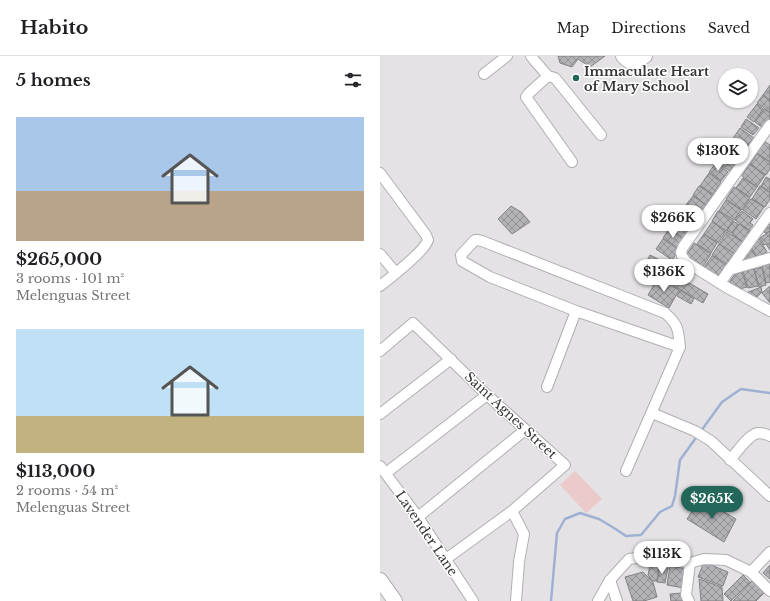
<!DOCTYPE html>
<meta charset="utf-8">
<style>
:root{--surface:#fff;--page:#f6f6f6;--text:#202124;--muted:#757577;--line:#e0e0e0;--accent:#22675a}
body{margin:0;font-family:"Libre Baskerville",serif;background:var(--page);color:var(--text);height:100vh;display:flex;flex-direction:column;font-size:15px;white-space:nowrap}
*{box-sizing:border-box;margin:0}
p{font-size:13px;color:var(--muted)}
.icon{flex:none;width:22px;height:22px;fill:none;stroke:currentColor;stroke-width:2;stroke-linecap:round;stroke-linejoin:round}
.map{position:relative;flex:1;overflow:hidden}
.side{display:flex;flex-direction:column;background:var(--surface);width:380px}
.side>*{flex:none}
.tools{position:absolute;left:338px;top:12px;display:grid;gap:8px}
.tools a{display:grid;place-items:center;width:40px;height:40px;border-radius:50%;background:var(--surface);box-shadow:0 1px 3px #0004;font-size:20px}
.price{position:absolute;translate:-50% -34px;padding:0 9px;border-radius:14px;background:#fff;color:#222;font-size:13px;line-height:26px;filter:drop-shadow(0 1px 2px #0008)}
.price::after{content:'';position:absolute;left:50%;top:24px;width:12px;height:9px;margin-left:-6px;background:inherit;clip-path:polygon(0 0,100% 0,50% 100%)}
.price.on{background:var(--accent);color:#fff}
ul{padding:0;list-style:none}
li{display:grid;align-content:center;gap:8px;height:212px;padding:0 16px}
li span{display:grid;place-items:center;height:124px;border-radius:0px;color:#555}
li>.icon{margin-inline-start:auto}
span .icon{width:72px;height:72px;fill:#fffc;stroke-width:1}
li b{font-size:17px}
h2{display:flex;justify-content:space-between;align-items:center;height:48px;padding:0 16px;font-size:17px}
header{display:flex;align-items:center;gap:24px;box-sizing:border-box;height:56px;padding:0 20px;background:var(--surface);border-bottom:1px solid var(--line)}
header strong{font-size:19px}
nav{display:flex;gap:22px;margin-inline-start:auto;font-size:14px}
main{display:flex;flex:1;min-height:0}
.map>svg:first-child{display:block}
.grass{fill:#ebcbca}
.lines{fill:none;stroke-linecap:round;stroke-linejoin:round}
.stream{stroke:#9fb1d3;stroke-width:2.5}
.building{fill:url(#building-cross-hatch);stroke:#828286}
.street-casing{stroke:#b1aeb2;stroke-width:12}
.secondary-casing{stroke:#b1aeb2;stroke-width:16}
.street{stroke:#fff;stroke-width:10}
.secondary{stroke:#fff;stroke-width:14}
.poi-dot{fill:#22675a;stroke:#fff;stroke-width:1.5}
.labels{text-anchor:middle;stroke-width:3;stroke-linejoin:round;paint-order:stroke}
.poi-label{font-size:13px;font-weight:bold;fill:#363536;stroke:#fff;text-anchor:start}
.street-label{font-size:13px;fill:#363536;stroke:#fff}
</style>
<header>
<strong>Habito</strong>
<nav><a>Map</a><a>Directions</a><a>Saved</a></nav>
</header>
<main>
<section class="side">
<h2>5 homes<svg class="icon" aria-label="filters" viewBox="0 0 24 24"><path d="M4 7h16M4 17h16"/><circle cx="9" cy="7" r="2"/><circle cx="15" cy="17" r="2"/></svg></h2>
<ul>
<li><span style="background:linear-gradient(#a9c7e8 60%,#b9a48a 0)"><svg class="icon" aria-label="home" viewBox="0 0 24 24"><path d="M3 11l9-7 9 7M6 9v11h12V9"/></svg></span><div><b>$265,000</b><p>3 rooms · 101 m²</p><p>Melenguas Street</p></div></li>
<li><span style="background:linear-gradient(#bfe0f5 70%,#c2b280 0)"><svg class="icon" aria-label="home" viewBox="0 0 24 24"><path d="M3 11l9-7 9 7M6 9v11h12V9"/></svg></span><div><b>$113,000</b><p>2 rooms · 54 m²</p><p>Melenguas Street</p></div></li>
</ul>
</section>
<div class="map">
<svg width="390" height="545" viewBox="0 0 390 545">
<defs>
<pattern id="building-cross-hatch" width="8" height="8" patternUnits="userSpaceOnUse"><rect width="8" height="8" fill="#b3b2b6"/><path d="M0 0l8 8M0 8l8-8" fill="none" stroke="#929295"/></pattern>
</defs>
<rect width="100%" height="100%" fill="#e5e2e6"/>
<path class="grass" d="M195,415L222,443L206,457L180,429Z"/>
<g class="lines">
<g class="stream">
<path d="M321,375L342,346L361,333L390,337"/>
<path d="M171,545L177,477L185,463L200,457L219,463L234,472L246,480L261,479L280,456L292,450L295,440L300,404L318,379"/>
</g>
</g>
<g class="building">
<path d="M178,0H225L210,11L198,3L192,11L180,7Z"/>
<path d="M390,29V44L383,39Z"/>
<path d="M383,39L390,45V56L377,47Z"/>
<path d="M377,48L383,53L374,66L367,61Z"/>
<path d="M384,53L390,57V62L383,72L375,66Z"/>
<path d="M366,63L379,72L373,79L361,71Z"/>
<path d="M360,72L374,82L365,93L352,84Z"/>
<path d="M351,84L367,96L361,105L345,93Z"/>
<path d="M384,85L390,89V106L377,97Z"/>
<path d="M344,94L359,104L351,116L336,106Z"/>
<path d="M377,98L390,106V113L386,119L370,108Z"/>
<path d="M336,107L348,116L341,125L329,116Z"/>
<path d="M369,108L385,119L377,131L362,120Z"/>
<path d="M329,117L341,126L333,138L320,130Z"/>
<path d="M386,121L390,123V136L381,130Z"/>
<path d="M363,122L377,131L370,141L356,132Z"/>
<path d="M319,130L336,141L329,151L313,139Z"/>
<path d="M380,130L390,137V143L385,151L372,143Z"/>
<path d="M354,131L370,142L362,154L346,143Z"/>
<path d="M313,140L329,151L322,162L305,150Z"/>
<path d="M371,143L384,151L376,163L363,154Z"/>
<path d="M346,144L361,154L354,164L339,155Z"/>
<path d="M131,150L141,156L150,166L132,178L118,163Z"/>
<path d="M304,151L322,163L314,174L297,163Z"/>
<path d="M338,155L353,165L346,175L332,165Z"/>
<path d="M362,155L373,163L370,167L373,169L369,174L355,164Z"/>
<path d="M296,163L310,173L303,182L290,173Z"/>
<path d="M353,165L358,168L352,177L347,175Z"/>
<path d="M389,165L390,167V175L385,177L383,173Z"/>
<path d="M332,166L346,175L338,187L324,178Z"/>
<path d="M359,168L370,175L363,186L352,178Z"/>
<path d="M289,173L304,184L298,192L283,182Z"/>
<path d="M390,175V194L386,188L384,189L380,182Z"/>
<path d="M347,176L364,187L356,199L339,188Z"/>
<path d="M324,178L337,187L331,197L317,188Z"/>
<path d="M378,181L387,196L377,201L371,191Z"/>
<path d="M283,183L299,194L292,204L276,193Z"/>
<path d="M314,187L331,198L322,212L305,201Z"/>
<path d="M339,188L355,198L348,209L332,199Z"/>
<path d="M370,192L378,203L364,208L361,204Z"/>
<path d="M270,199L286,207L278,221L263,212Z"/>
<path d="M332,200L346,209L337,222L323,213Z"/>
<path d="M389,208L390,213V226L386,227L382,210Z"/>
<path d="M382,211L386,229L379,231L374,213Z"/>
<path d="M284,212L328,238L323,247L279,221Z"/>
<path d="M374,213L378,230L368,232L363,215Z"/>
<path d="M362,216L367,231L360,233L350,228V225L355,218Z"/>
<path d="M278,222L299,234L289,252L268,239Z"/>
<path d="M390,230V247L382,237Z"/>
<path d="M381,231L382,236L373,245L366,237Z"/>
<path d="M300,234L314,243L311,248L297,240Z"/>
<path d="M321,442L356,463L344,486L307,463Z"/>
<path d="M324,506L348,516L343,530L318,521Z"/>
<path d="M270,509L279,510L277,525H272L268,519Z"/>
<path d="M390,509V523L383,517Z"/>
<path d="M290,510L307,513L304,532L287,529Z"/>
<path d="M280,511L288,512L285,527L277,526Z"/>
<path d="M263,516L273,526L277,541L264,545H253L245,521Z"/>
<path d="M363,519L370,526L351,545L344,538Z"/>
<path d="M319,523L342,531L343,545H321Z"/>
<path d="M372,525L384,537L376,545H353Z"/>
<path d="M302,537L303,545H291L290,538Z"/>
</g>
<g class="lines">
<defs>
<g id="street">
<path d="M151,0L154,4L168,20L175,22L221,79"/>
<path d="M104,18L127,0"/>
<path d="M168,20L148,38L146,41L192,106"/>
<path d="M390,69L303,191L301,196L302,200L306,206L346,231L390,255"/>
<path d="M0,117L46,179L48,184C44,196 11,221 0,230"/>
<path d="M0,198L16,217"/>
<path d="M349,214L390,202"/>
<path d="M340,227L390,157"/>
<path d="M0,295L33,267L107,339L185,409L132,455L66,503"/>
<path d="M167,331L196,255"/>
<path d="M272,357L315,375L331,385L390,440"/>
<path d="M0,358L71,303"/>
<path d="M350,404C357,396 368,379 378,377C382,377 386,378 390,380"/>
<path d="M0,410L38,461L93,545"/>
<path d="M246,415L300,291C298,274 299,269 285,257L102,185L97,184H95L81,199L82,205L110,221L196,255L300,291"/>
<path d="M6,417L107,339"/>
<path d="M132,455L144,478L139,506L136,545"/>
<path d="M38,461L145,374"/>
<path d="M371,516L390,496"/>
<path d="M230,524L237,545"/>
<path d="M218,545L230,524L249,503L272,500L310,507L324,503L346,504L371,516L390,535"/>
<path d="M309,545L306,539L310,507"/>
</g>
<g id="secondary">
<path d="M243,0C252,10 256,7 265,0"/>
<path d="M0,524L15,545"/>
</g>
</defs>
<use href="#street" class="street-casing"/>
<use href="#secondary" class="secondary-casing"/>
<use href="#street" class="street"/>
<use href="#secondary" class="secondary"/>
</g>
<circle class="poi-dot" cx="196" cy="22" r="4"/>
<g class="labels">
<g class="poi-label">
<text x="204" y="20">Immaculate Heart<tspan x="204" dy="15">of Mary School</tspan></text>
</g>
<g class="street-label">
<text transform="translate(131 359) rotate(43)" y="5">Saint Agnes Street</text>
<text transform="translate(47 477) rotate(56)" y="5">Lavender Lane</text>
</g>
</g>
</svg>
<div class="tools">
<a><svg class="icon" aria-label="layers" viewBox="0 0 24 24"><path d="M12 4l9 5-9 5-9-5zM3 14l9 5 9-5"/></svg></a>
</div>
<b class="price" style="left:338px;top:116px">$130K</b>
<b class="price" style="left:293px;top:183px">$266K</b>
<b class="price" style="left:284px;top:237px">$136K</b>
<b class="price on" style="left:332px;top:464px">$265K</b>
<b class="price" style="left:282px;top:519px">$113K</b>
</div>
</main>
